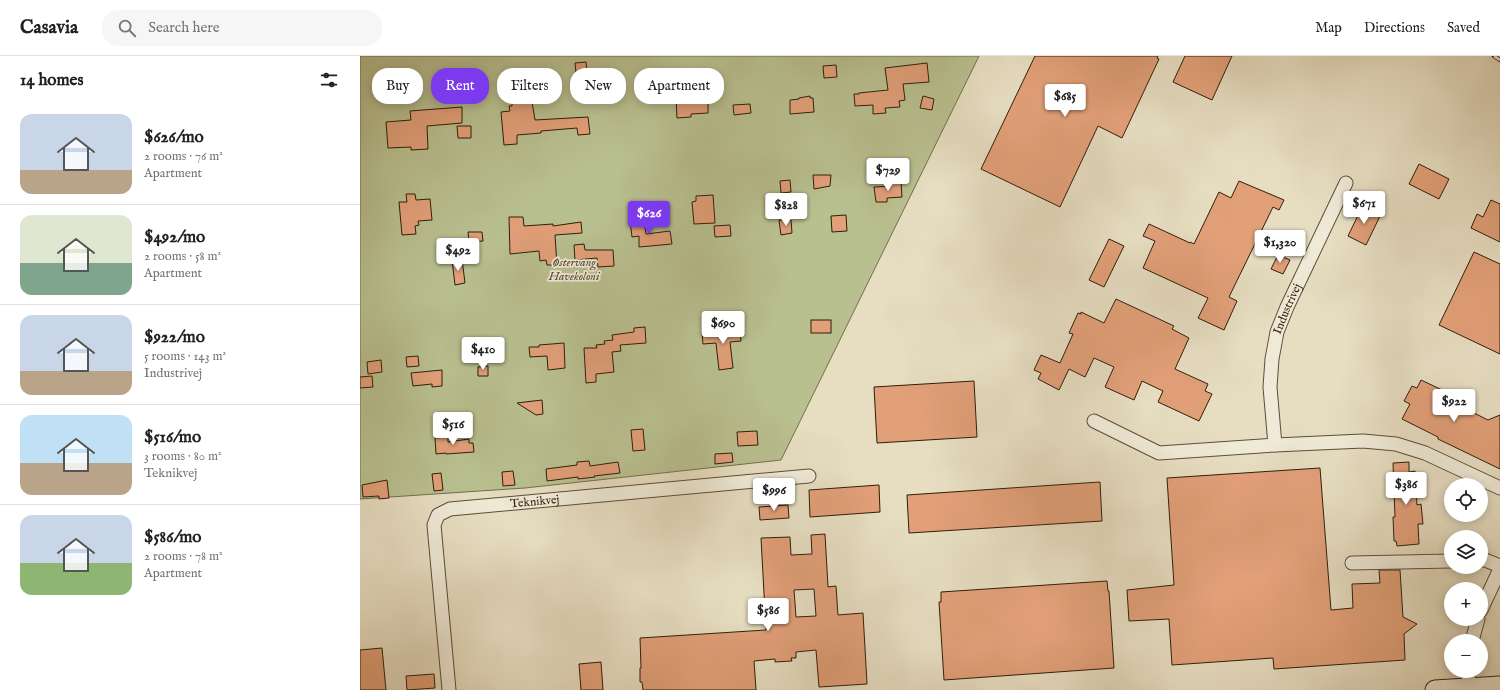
<!DOCTYPE html>
<meta charset="utf-8">
<style>
:root{--surface:#fff;--page:#f6f6f6;--text:#202124;--muted:#757577;--line:#e0e0e0;--accent:#7c3aed}
body{margin:0;font-family:"IM FELL English",serif;background:var(--page);color:var(--text);height:100vh;display:flex;flex-direction:column;font-size:15px;white-space:nowrap}
*{box-sizing:border-box;margin:0}
p{font-size:13px;color:var(--muted)}
.icon{flex:none;width:22px;height:22px;fill:none;stroke:currentColor;stroke-width:2;stroke-linecap:round;stroke-linejoin:round}
.map{position:relative;flex:1;overflow:hidden}
.side{display:flex;flex-direction:column;background:var(--surface);width:360px}
.side>*{flex:none}
.banner{position:absolute;left:12px;top:12px;width:380px;height:36px;display:flex;gap:8px}
.fabs{position:absolute;left:1084px;top:422px;display:grid;gap:8px}
.fabs a{display:grid;place-items:center;width:44px;height:44px;border-radius:50%;background:var(--surface);box-shadow:0 2px 10px #0003;font-size:20px}
.price{position:absolute;translate:-50% -34px;padding:0 9px;border-radius:4px;background:#fff;color:#222;font-size:13px;line-height:26px;filter:drop-shadow(0 1px 2px #0008)}
.price::after{content:'';position:absolute;left:50%;top:24px;width:12px;height:9px;margin-left:-6px;background:inherit;clip-path:polygon(0 0,100% 0,50% 100%)}
.price.selected{background:var(--accent);color:#fff}
ul{padding:0;list-style:none}
li{display:flex;align-items:center;gap:12px;height:100px;padding:0 20px}
li+li{border-top:1px solid var(--line)}
li span{display:grid;place-items:center;flex:none;width:112px;height:80px;border-radius:12px;color:#555}
li>.icon{margin-inline-start:auto}
span .icon{width:48px;height:48px;fill:#fffc;stroke-width:1}
li b{font-size:17px}
h2{display:flex;justify-content:space-between;align-items:center;height:48px;padding:0 20px;font-size:17px}
.chip{padding:0 14px;border-radius:16px;background:var(--surface);box-shadow:0 2px 10px #0003;font-size:14px;line-height:36px}
.chip.selected{background:var(--accent);color:#fff}
header{display:flex;align-items:center;gap:24px;box-sizing:border-box;height:56px;padding:0 20px;background:var(--surface);border-bottom:1px solid var(--line)}
header strong{font-size:19px}
nav{display:flex;gap:22px;margin-inline-start:auto;font-size:14px}
.search{width:280px;height:36px;background:var(--page);display:flex;align-items:center;gap:10px;box-sizing:border-box;padding:0 14px;border-radius:16px;color:var(--muted);font-size:15px}
main{display:flex;flex:1;min-height:0}
.map>svg:first-child{display:block}
.green{fill:#b9c090;stroke:#746e4d}
.building{fill:#e2a079;stroke:#2f1d0a;fill-rule:evenodd}
.lines{fill:none;stroke-linecap:round;stroke-linejoin:round}
.street-casing{stroke:#5d4d38;stroke-width:15}
.secondary-casing{stroke:#2f1d0a;stroke-width:21}
.street{stroke:#efead7;stroke-width:13}
.secondary{stroke:#efead7;stroke-width:19}
.rail-casing{stroke:#2f1d0a;stroke-width:4.5}
.rail{stroke:#efead7;stroke-width:3;stroke-dasharray:9;stroke-linecap:butt}
.labels{text-anchor:middle;stroke-width:3.5;stroke-linejoin:round;paint-order:stroke}
.park-label{font-size:12px;font-style:italic;fill:#584e32;stroke:#efead7}
.street-label{font-size:12px;fill:#2f1d0a;stroke:#efead7}
</style>
<header>
<strong>Casavia</strong>
<div class="search"><svg class="icon" aria-label="search" viewBox="0 0 24 24"><circle cx="10" cy="10" r="6"/><path d="M15 15l6 6"/></svg>Search here</div>
<nav><a>Map</a><a>Directions</a><a>Saved</a></nav>
</header>
<main>
<section class="side">
<h2>14 homes<svg class="icon" aria-label="filters" viewBox="0 0 24 24"><path d="M4 7h16M4 17h16"/><circle cx="9" cy="7" r="2"/><circle cx="15" cy="17" r="2"/></svg></h2>
<ul>
<li><span style="background:linear-gradient(#c9d6e8 70%,#b9a48a 0)"><svg class="icon" aria-label="home" viewBox="0 0 24 24"><path d="M3 11l9-7 9 7M6 9v11h12V9"/></svg></span><div><b>$626/mo</b><p>2 rooms · 76 m²</p><p>Apartment</p></div></li>
<li><span style="background:linear-gradient(#dfe7d0 60%,#7fa58c 0)"><svg class="icon" aria-label="home" viewBox="0 0 24 24"><path d="M3 11l9-7 9 7M6 9v11h12V9"/></svg></span><div><b>$492/mo</b><p>2 rooms · 58 m²</p><p>Apartment</p></div></li>
<li><span style="background:linear-gradient(#c9d6e8 70%,#b9a48a 0)"><svg class="icon" aria-label="home" viewBox="0 0 24 24"><path d="M3 11l9-7 9 7M6 9v11h12V9"/></svg></span><div><b>$922/mo</b><p>5 rooms · 143 m²</p><p>Industrivej</p></div></li>
<li><span style="background:linear-gradient(#bfe0f5 60%,#b9a48a 0)"><svg class="icon" aria-label="home" viewBox="0 0 24 24"><path d="M3 11l9-7 9 7M6 9v11h12V9"/></svg></span><div><b>$516/mo</b><p>3 rooms · 80 m²</p><p>Teknikvej</p></div></li>
<li><span style="background:linear-gradient(#c9d6e8 60%,#8fb573 0)"><svg class="icon" aria-label="home" viewBox="0 0 24 24"><path d="M3 11l9-7 9 7M6 9v11h12V9"/></svg></span><div><b>$586/mo</b><p>2 rooms · 78 m²</p><p>Apartment</p></div></li>
</ul>
</section>
<div class="map">
<svg width="1140" height="634" viewBox="0 0 1140 634">
<rect width="100%" height="100%" fill="#e7dec2"/>
<filter id="stains"><feTurbulence type="fractalNoise" baseFrequency=".005" numOctaves="4"/><feColorMatrix values="0 0 0 0 .2 0 0 0 0 .09 0 0 0 0 .02 0 0 0 .5 -.17"/></filter>
<radialGradient id="worn" r=".72"><stop offset=".6" stop-color="#630" stop-opacity="0"/><stop offset="1" stop-color="#630" stop-opacity=".3"/></radialGradient>
<path class="green" d="M0,0H619L421,404L165,432L0,443Z"/>
<g class="building">
<path d="M675,0H798L797,2L799,3L762,82L738,70L700,151L621,113Z"/>
<path d="M825,0H872L852,44L813,26Z"/>
<path d="M226,6L227,16L216,17L215,7Z"/>
<path d="M567,7L569,26L543,28L545,44L539,45L540,51L525,52L526,57L513,58V49L495,50L494,38H499V37L528,34L525,12Z"/>
<path d="M476,9L477,21L464,22L463,10Z"/>
<path d="M348,34V57L331,58V61L317,62L316,41L327,40L326,35Z"/>
<path d="M450,40V42H453L454,56L430,58V44L439,43V42Z"/>
<path d="M563,40L574,43L572,54L560,52Z"/>
<path d="M172,46L175,64L228,61L230,78L218,79L217,72L181,75V77L157,79V88L144,89L141,56L150,55L149,50H152V47Z"/>
<path d="M390,48L391,57L374,59L373,49Z"/>
<path d="M102,51V67L67,70L68,93L51,94V91L28,92L26,66L51,64L50,55Z"/>
<path d="M97,70H111V82H98Z"/>
<path d="M1059,108L1089,123L1079,143L1049,128Z"/>
<path d="M453,119H471L470,130L454,133Z"/>
<path d="M430,124L431,136L421,137L420,125Z"/>
<path d="M530,125H541L542,141L527,142V146H516L514,131L531,130Z"/>
<path d="M879,125L924,144L919,154L913,151L869,241L877,245L864,274L838,262L848,242L783,212L795,185L783,180L789,168L830,187V186L834,188L859,136L871,142Z"/>
<path d="M46,138H55L56,144L70,143L72,164L58,165L59,169L55,170L56,178L42,179L39,146H47Z"/>
<path d="M353,139L355,167L334,168L332,146L336,145V140Z"/>
<path d="M1131,144L1140,148V186L1111,172L1117,158L1123,161Z"/>
<path d="M1003,149L1021,158L1006,189L988,180Z"/>
<path d="M486,159L487,175L472,176L471,160Z"/>
<path d="M149,161H163L164,170L193,168V170L221,166L222,177L195,179L197,209H187L186,204L180,205L179,195L150,198Z"/>
<path d="M284,164L286,178L310,175L312,188L279,191V180L272,181L270,165Z"/>
<path d="M419,164H431L432,177L421,179Z"/>
<path d="M370,169L371,180L355,181L354,170Z"/>
<path d="M108,176H122L123,185L109,186Z"/>
<path d="M749,183L764,190L744,231L729,224Z"/>
<path d="M224,188L225,194H253L254,210L238,211L237,202L215,204L214,189Z"/>
<path d="M1114,196L1140,208V298L1079,269Z"/>
<path d="M918,199L930,204L923,218L911,213Z"/>
<path d="M102,203L105,227L95,229L92,204Z"/>
<path d="M756,243L814,270L812,273L829,282L815,313L848,328L845,335L852,338L839,365L798,346L803,335L782,325L774,344L745,331L754,311L734,302L725,321L709,313L699,334L678,323L681,317L674,314L681,299L700,307L713,278L709,277L718,257L721,258V256L744,267Z"/>
<rect x="451" y="264" width="20" height="13"/>
<path d="M285,271L286,287L260,289L261,295L252,296L254,316L236,318V326L226,327L224,292H237L236,289L245,288L244,285L253,284L252,279L274,276V272Z"/>
<path d="M380,273L381,285L370,286L373,312L359,314L356,287L343,288L342,276Z"/>
<path d="M204,287L205,312L188,314L187,300L170,301L169,291H179V289Z"/>
<path d="M58,300L59,310L47,311L46,301Z"/>
<path d="M21,304L22,316L8,318L7,306Z"/>
<path d="M128,310V320H118V311Z"/>
<path d="M82,314V330L72,331V328L53,330L51,317Z"/>
<path d="M12,320L13,331L0,332V321Z"/>
<path d="M1061,324L1099,342L1096,348L1128,364L1140,359V413L1078,383V381L1042,363L1050,348L1044,345L1052,330L1057,332Z"/>
<path d="M614,325L617,381L517,387L514,331Z"/>
<path d="M182,344L183,358L176,359L157,347Z"/>
<path d="M283,373L285,394L273,395L271,374Z"/>
<path d="M397,375L398,389L378,390L377,376Z"/>
<path d="M88,381V386L109,383V387H113L114,396L86,398V397L76,398L75,382Z"/>
<path d="M372,397L373,406L355,408V398Z"/>
<path d="M229,405L230,410L258,406L260,417L234,420L235,421L218,423V421L187,425L186,413L217,409V406Z"/>
<path d="M1049,406V416L1055,415L1057,449L1061,448L1063,468H1058L1059,488L1037,490L1036,485H1034L1033,461H1035L1033,407Z"/>
<path d="M960,412L971,554L993,552L992,528L1020,527L1019,514H1040L1043,561L1057,568L1044,578L1045,604L914,613L913,602L812,609L809,563L769,565L767,534L814,529L807,422Z"/>
<path d="M153,415L155,429L143,430L142,416Z"/>
<path d="M81,417L83,434L74,435L72,418Z"/>
<path d="M27,424L29,442L19,443V440L3,441L2,429Z"/>
<path d="M740,426L742,465L549,477L547,439Z"/>
<path d="M519,429L520,456L450,461L449,434Z"/>
<path d="M428,449L429,462L400,464L399,451Z"/>
<path d="M465,478L468,531L476,530L478,559L503,557L507,628L459,631L456,594L436,596V602H431L432,605L415,606V603L394,605L396,634H283L282,626H280V612H281L280,582L406,574L401,482L430,481L431,499L452,498L451,479ZM454,533L456,560L436,561L434,534Z"/>
<path d="M747,525L748,535H749L754,612L584,624L579,546H581V536Z"/>
<path d="M22,592L26,634H0V594Z"/>
<path d="M241,606L243,634H221L219,608Z"/>
<path d="M74,618L75,632L47,634L46,620Z"/>
</g>
<g class="lines">
<defs>
<g id="street">
<path d="M734,365L799,397L915,389L1003,385L1036,388L1065,397L1140,432"/>
<path id="s1" d="M915,389L910,331L912,303L917,276L927,251L986,127"/>
<path d="M1121,504H1125L1140,510"/>
<path d="M992,507L1091,505"/>
<path d="M1121,554L1140,513"/>
<path d="M1112,585L1118,563"/>
<path d="M1108,615L1109,632"/>
<path id="s2" d="M89,634L74,469L78,459L90,453L449,420"/>
</g>
<path id="secondary" d="M1075,634L1140,630"/>
</defs>
<use href="#street" class="street-casing"/>
<use href="#secondary" class="secondary-casing"/>
<use href="#street" class="street"/>
<use href="#secondary" class="secondary"/>
<defs>
<path id="rail" d="M1134,0L1140,4"/>
</defs>
<use href="#rail" class="rail-casing"/>
<use href="#rail" class="rail"/>
</g>
<g class="labels">
<g class="park-label">
<text x="214" y="210">Østervang<tspan x="214" dy="14">Havekoloni</tspan></text>
</g>
<g class="street-label">
<text dy="4" stroke="none"><textPath href="#s1" startOffset="139">Industrivej</textPath></text>
<text dy="4" stroke="none"><textPath href="#s2" startOffset="275">Teknikvej</textPath></text>
</g>
</g>
<rect width="100%" height="100%" filter="url(#stains)"/>
<rect width="100%" height="100%" fill="url(#worn)"/>
</svg>
<div class="fabs">
<a><svg class="icon" aria-label="locate" viewBox="0 0 24 24"><circle cx="12" cy="12" r="6"/><path d="M12 2v4M12 18v4M2 12h4M18 12h4"/></svg></a>
<a><svg class="icon" aria-label="layers" viewBox="0 0 24 24"><path d="M12 4l9 5-9 5-9-5zM3 14l9 5 9-5"/></svg></a>
<a>+</a>
<a>−</a>
</div>
<b class="price" style="left:705px;top:62px">$685</b>
<b class="price" style="left:528px;top:136px">$729</b>
<b class="price" style="left:1004px;top:169px">$671</b>
<b class="price" style="left:426px;top:171px">$828</b>
<b class="price selected" style="left:289px;top:179px">$626</b>
<b class="price" style="left:920px;top:208px">$1,320</b>
<b class="price" style="left:98px;top:216px">$492</b>
<b class="price" style="left:363px;top:289px">$690</b>
<b class="price" style="left:123px;top:315px">$410</b>
<b class="price" style="left:1094px;top:367px">$922</b>
<b class="price" style="left:93px;top:390px">$516</b>
<b class="price" style="left:1046px;top:450px">$386</b>
<b class="price" style="left:414px;top:456px">$996</b>
<b class="price" style="left:408px;top:576px">$586</b>
<div class="banner">
<a class="chip">Buy</a>
<a class="chip selected">Rent</a>
<a class="chip">Filters</a>
<a class="chip">New</a>
<a class="chip">Apartment</a>
</div>
</div>
</main>
